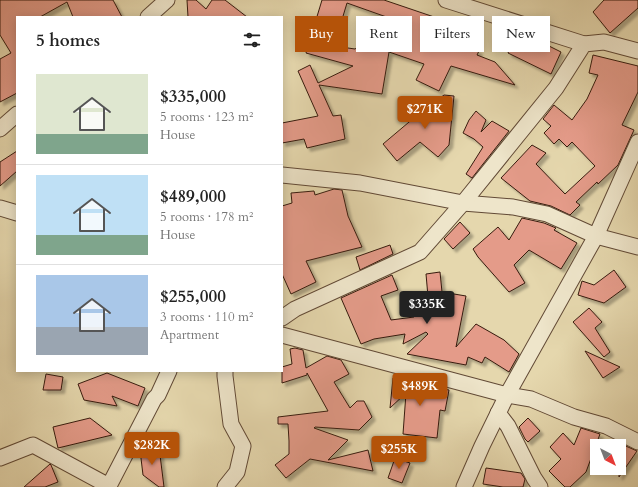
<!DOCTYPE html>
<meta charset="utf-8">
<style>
:root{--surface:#fff;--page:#f6f6f6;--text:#222;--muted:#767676;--line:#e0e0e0;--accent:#b45309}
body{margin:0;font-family:Cardo,serif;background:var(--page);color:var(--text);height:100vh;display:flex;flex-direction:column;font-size:15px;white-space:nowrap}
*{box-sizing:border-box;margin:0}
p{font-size:13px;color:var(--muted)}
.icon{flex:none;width:22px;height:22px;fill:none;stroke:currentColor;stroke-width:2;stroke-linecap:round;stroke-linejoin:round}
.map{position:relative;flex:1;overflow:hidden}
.drawer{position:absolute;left:16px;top:16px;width:267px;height:356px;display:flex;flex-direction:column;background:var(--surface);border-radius:0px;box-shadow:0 2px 10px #0003}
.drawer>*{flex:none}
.guide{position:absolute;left:295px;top:16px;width:283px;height:36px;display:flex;gap:8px}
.needle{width:26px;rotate:138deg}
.fabs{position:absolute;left:590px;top:439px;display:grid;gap:8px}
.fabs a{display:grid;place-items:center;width:36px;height:36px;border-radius:0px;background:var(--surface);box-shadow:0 2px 10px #0003;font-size:20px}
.price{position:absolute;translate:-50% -34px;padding:0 9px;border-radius:4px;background:var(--accent);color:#fff;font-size:13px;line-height:26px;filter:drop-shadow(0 1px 2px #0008)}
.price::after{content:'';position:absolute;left:50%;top:24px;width:12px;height:9px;margin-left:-6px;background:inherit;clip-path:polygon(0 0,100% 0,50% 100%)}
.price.active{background:#222;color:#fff}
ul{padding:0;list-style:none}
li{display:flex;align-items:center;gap:12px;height:100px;padding:0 20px}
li+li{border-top:1px solid var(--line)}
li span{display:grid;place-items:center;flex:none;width:112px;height:80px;border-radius:0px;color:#555}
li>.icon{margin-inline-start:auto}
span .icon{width:48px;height:48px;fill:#fffc;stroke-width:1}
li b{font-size:17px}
h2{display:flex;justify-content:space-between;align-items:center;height:48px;padding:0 20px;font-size:17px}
.pill{padding:0 14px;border-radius:0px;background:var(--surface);box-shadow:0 2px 10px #0003;font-size:14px;line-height:36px}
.pill.active{background:var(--accent);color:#fff}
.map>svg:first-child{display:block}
.building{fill:#e49b89;stroke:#371b0e;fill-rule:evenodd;filter:url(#shadow)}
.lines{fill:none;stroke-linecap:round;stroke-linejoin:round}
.street-casing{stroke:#624a36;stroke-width:17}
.street{stroke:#eee5ca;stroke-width:15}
</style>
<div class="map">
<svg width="638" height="487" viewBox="0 0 638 487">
<defs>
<filter id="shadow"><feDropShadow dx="3.5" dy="3.5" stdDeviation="1" flood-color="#0004"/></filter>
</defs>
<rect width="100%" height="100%" fill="#e5d7ad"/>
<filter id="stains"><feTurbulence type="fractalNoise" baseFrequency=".005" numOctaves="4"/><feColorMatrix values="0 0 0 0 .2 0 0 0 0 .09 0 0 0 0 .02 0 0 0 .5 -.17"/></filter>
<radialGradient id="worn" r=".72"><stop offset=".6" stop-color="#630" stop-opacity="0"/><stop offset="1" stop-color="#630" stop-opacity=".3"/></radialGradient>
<g class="building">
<path d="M0,0H113L122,17H73L67,2L40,17H17V93L0,102V59L11,53L0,35Z"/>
<path d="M187,0H196L206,9L212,0H225L247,17H188Z"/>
<path d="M322,0H384L443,20L444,17L457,21L464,28L460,45L479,51L477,55L495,62L515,85L451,66L439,91L416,80L424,64L389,52L382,94L319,85L333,116L341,115L345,139L307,148L304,139L282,143V123L318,116L298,71L310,65L318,83L353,66L306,53ZM347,3L395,20L355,49L334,46Z"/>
<path d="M604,0H638V8L610,33L593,12Z"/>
<path d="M518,32L529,36L561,52L551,74L508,53Z"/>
<path d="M593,55L638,66V92L622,125L634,130L618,165L598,184L597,182L576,202L580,205L570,215L551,206L530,201L501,178L532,145L546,153L536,164L565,194L595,166L572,142L567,147L559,139L554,144L544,133L551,126L543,119L554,105L572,120L587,99L598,75L589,73Z"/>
<path d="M444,95L454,96L449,145L438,157L420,142L397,161L383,144L415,117Z"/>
<path d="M476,111L486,120L481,132L492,121L509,131L472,178L466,174L483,147L474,139L463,133L469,120Z"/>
<path d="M17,151V171L0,186V162Z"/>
<path d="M334,189L342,190L348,216L362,247L306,261L316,282L291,294L282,274V206L292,203L291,193L314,191L315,195Z"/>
<path d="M522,218L544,223L556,228L554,230L577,243L561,269L529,250L514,265L525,283L509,292L478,257L473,249L498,227L509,240Z"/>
<path d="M460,222L470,233L453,249L444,239Z"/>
<path d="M390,245L393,254L360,270L356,257Z"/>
<path d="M614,270L626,287L604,303L578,295L582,281L594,285Z"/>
<path d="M440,272L442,292L466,296L456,347L476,324L504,340L519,354L509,372L485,357L482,363L468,357L466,365L407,354L428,334L426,332L403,344L405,334L374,339L361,344L341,298L392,275L398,290L381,296L391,320L414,317L416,307L429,308L426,274Z"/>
<path d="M589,308L602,322L595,328L610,352L604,357L573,322Z"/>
<path d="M295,348L303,350L306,368L327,356L341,360L349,374L334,382L350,408L357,401H364L372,417L359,430L315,427L314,428L348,440L328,460L368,450L373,471L310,459L286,478L275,465L289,454V441L288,424H278V417L328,411L307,373V375L282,383V367L292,364L290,349Z"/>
<path d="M585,351L620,367L603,378Z"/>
<path d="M107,373L145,388L138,406L112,396L117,406L84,400L78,384Z"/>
<path d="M46,374L63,377L61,390H43Z"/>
<path d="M393,378L419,381L416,384L449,390L445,411L440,410L437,438L403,434L406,393L390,408Z"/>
<path d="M90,418L112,435L58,448L53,427Z"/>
<path d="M528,418L540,431L528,442L525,439L519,427Z"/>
<path d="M581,428L600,434L586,472L570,487H565L549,471L561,459L550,447L563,433L574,445Z"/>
<path d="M619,443L637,451L619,477Z"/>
<path d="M159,447L164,487H159L143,475L140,450Z"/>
<path d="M395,458L410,463L402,483L388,478Z"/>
<path d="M50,464L51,465L58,482L45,487H24Z"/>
<path d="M486,468L521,473L525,479L523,487H503L483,484Z"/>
</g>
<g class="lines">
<defs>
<g id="street">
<path d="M446,0L584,44"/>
<path d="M148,17L167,0"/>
<path d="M0,129L17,114"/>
<path d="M282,175L360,183L463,203L513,207L547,214L596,236L638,247"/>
<path d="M0,208L17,213"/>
<path d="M282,318L295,309L420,252L463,203L556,88L584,44L604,42L638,51"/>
<path d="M282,335L507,395L531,399L574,417L606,426L638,442"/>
<path d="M498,413L508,426L534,478L540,487"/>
<path d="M0,458L33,445L109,486L154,399L158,395L169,371"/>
<path d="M225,487L237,472L243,446L231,424L225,376V371"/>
<path d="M464,487L482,446L507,395L596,236L638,142"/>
</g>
</defs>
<use href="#street" class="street-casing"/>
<use href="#street" class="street"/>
</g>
<rect width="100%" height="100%" filter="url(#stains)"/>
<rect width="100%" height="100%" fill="url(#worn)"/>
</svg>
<div class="fabs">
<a><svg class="needle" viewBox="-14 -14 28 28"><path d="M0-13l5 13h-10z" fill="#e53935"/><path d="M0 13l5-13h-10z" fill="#767676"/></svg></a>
</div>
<b class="price" style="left:425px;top:130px">$271K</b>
<b class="price active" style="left:427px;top:325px">$335K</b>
<b class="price" style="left:420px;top:407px">$489K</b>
<b class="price" style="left:152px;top:466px">$282K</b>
<b class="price" style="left:399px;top:470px">$255K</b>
<div class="guide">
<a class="pill active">Buy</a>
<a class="pill">Rent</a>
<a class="pill">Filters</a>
<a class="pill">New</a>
</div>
<section class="drawer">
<h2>5 homes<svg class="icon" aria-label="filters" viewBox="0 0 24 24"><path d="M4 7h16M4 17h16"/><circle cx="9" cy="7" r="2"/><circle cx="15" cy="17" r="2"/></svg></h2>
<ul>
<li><span style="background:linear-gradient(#dfe7d0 75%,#7fa58c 0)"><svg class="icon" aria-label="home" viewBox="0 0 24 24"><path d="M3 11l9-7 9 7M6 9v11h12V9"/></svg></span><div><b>$335,000</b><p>5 rooms · 123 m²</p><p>House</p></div></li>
<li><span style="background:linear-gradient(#bfe0f5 75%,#7fa58c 0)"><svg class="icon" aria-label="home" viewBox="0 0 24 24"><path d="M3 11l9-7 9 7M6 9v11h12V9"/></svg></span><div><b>$489,000</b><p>5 rooms · 178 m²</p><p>House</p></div></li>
<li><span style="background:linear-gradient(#a9c7e8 65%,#9aa5b1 0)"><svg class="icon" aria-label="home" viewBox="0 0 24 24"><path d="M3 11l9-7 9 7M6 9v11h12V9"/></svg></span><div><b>$255,000</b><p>3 rooms · 110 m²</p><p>Apartment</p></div></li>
</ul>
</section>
</div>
